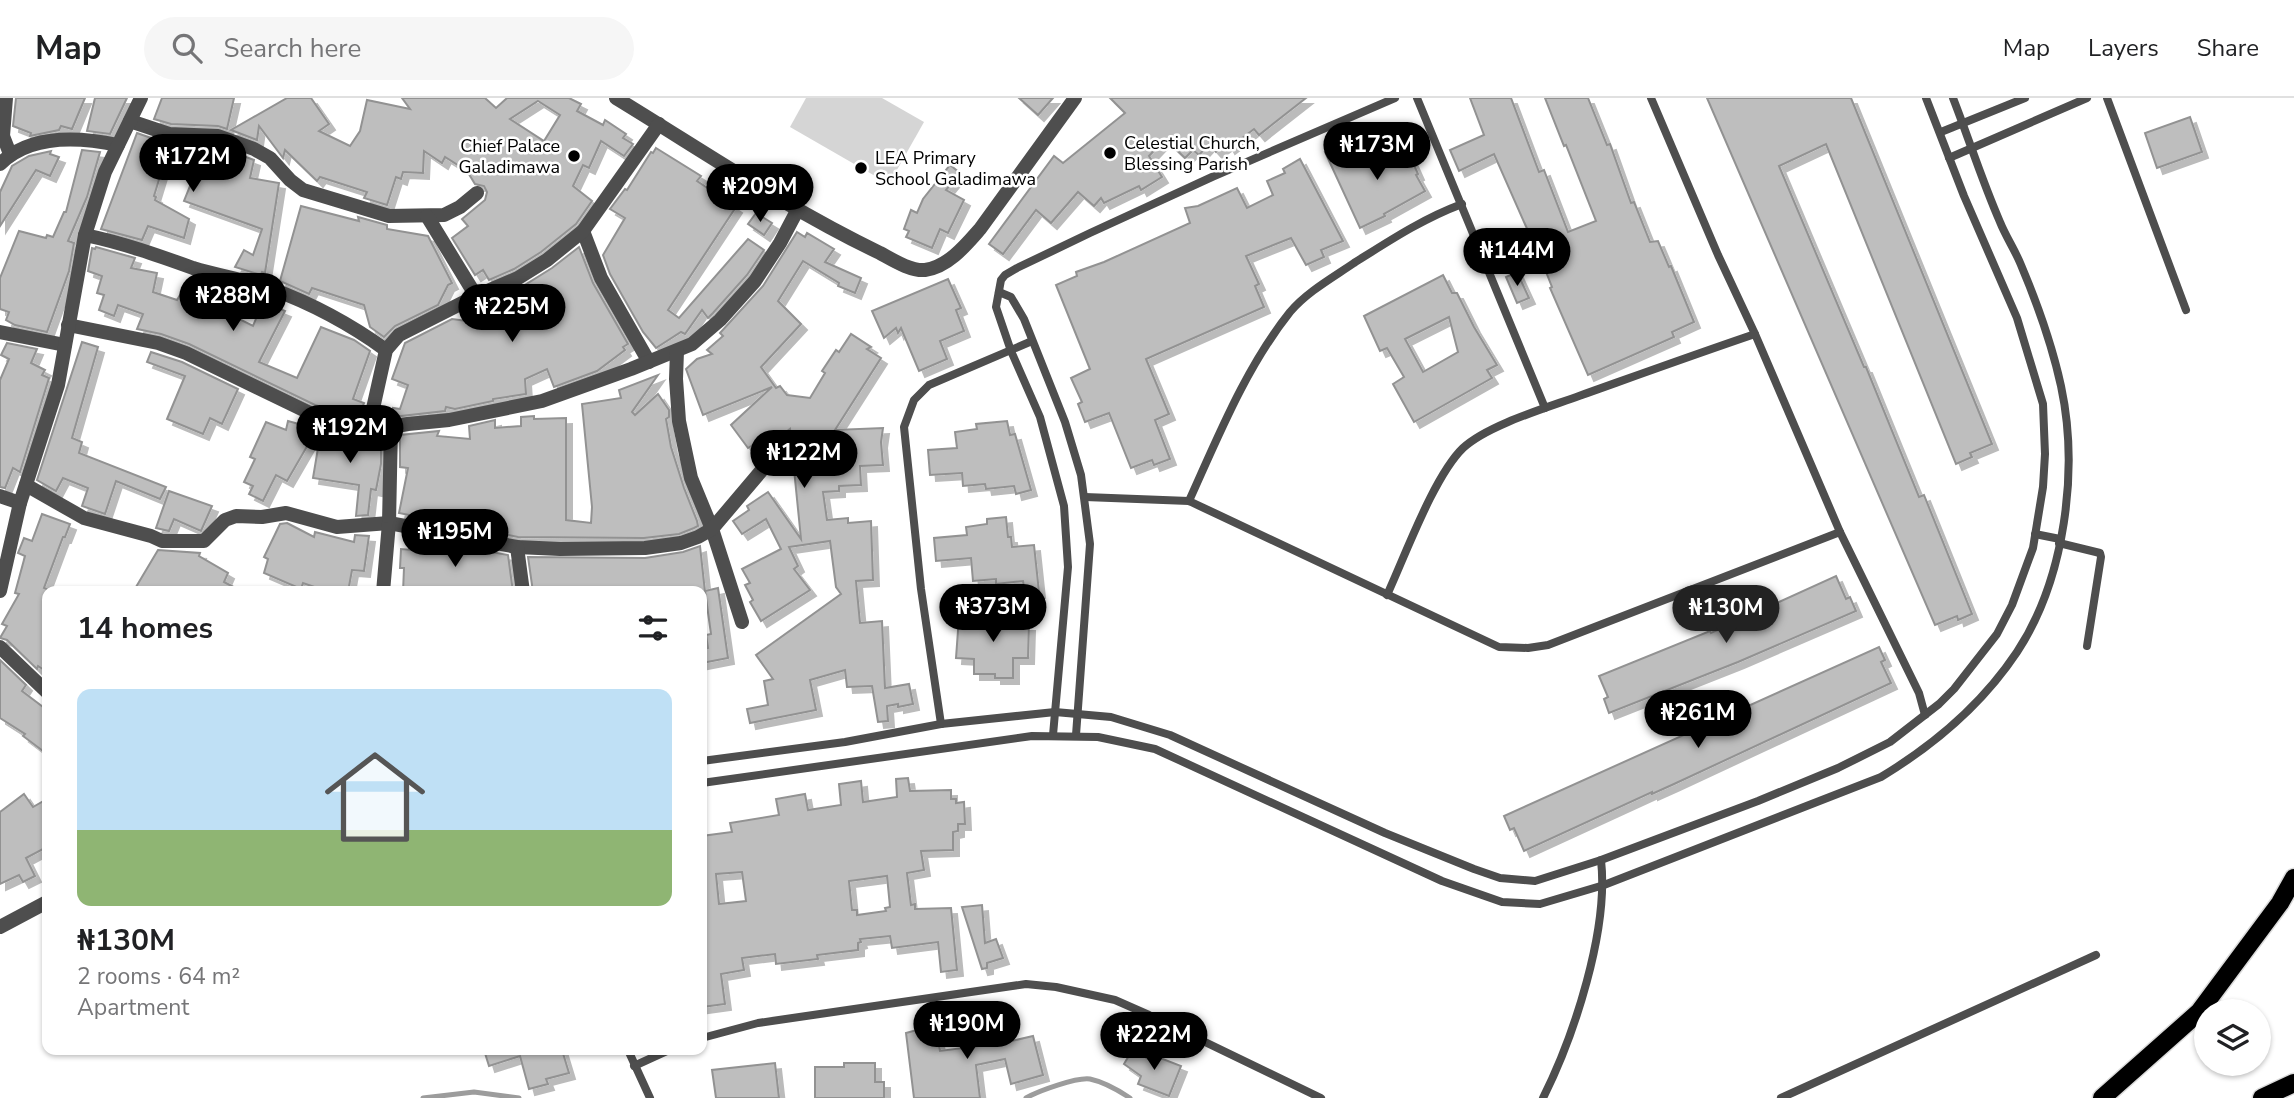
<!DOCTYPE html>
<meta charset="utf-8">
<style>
:root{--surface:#fff;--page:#f6f6f6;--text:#202124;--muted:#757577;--line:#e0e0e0;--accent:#000}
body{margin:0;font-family:"Nunito Sans",sans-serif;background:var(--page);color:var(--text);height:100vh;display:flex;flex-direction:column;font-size:26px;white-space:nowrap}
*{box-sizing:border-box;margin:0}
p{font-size:23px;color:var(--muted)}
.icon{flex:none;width:38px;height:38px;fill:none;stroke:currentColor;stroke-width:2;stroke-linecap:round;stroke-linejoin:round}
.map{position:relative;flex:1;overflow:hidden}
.side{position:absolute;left:42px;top:488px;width:665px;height:469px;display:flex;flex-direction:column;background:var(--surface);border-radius:14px;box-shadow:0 2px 5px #0004}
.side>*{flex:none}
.buttons{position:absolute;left:2194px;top:901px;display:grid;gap:14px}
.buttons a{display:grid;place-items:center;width:77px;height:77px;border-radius:50%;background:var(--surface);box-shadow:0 2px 5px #0004;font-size:35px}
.price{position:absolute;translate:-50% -60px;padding:0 16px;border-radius:24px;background:var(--accent);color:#fff;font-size:23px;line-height:46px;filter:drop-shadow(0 2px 4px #0008)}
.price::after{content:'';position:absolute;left:50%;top:42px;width:21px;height:16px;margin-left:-10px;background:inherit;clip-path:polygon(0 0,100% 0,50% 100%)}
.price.on{background:#222;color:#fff}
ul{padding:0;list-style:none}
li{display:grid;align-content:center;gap:14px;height:371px;padding:0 35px}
li span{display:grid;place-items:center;height:217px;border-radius:14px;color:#555}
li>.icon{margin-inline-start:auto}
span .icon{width:126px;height:126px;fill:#fffc;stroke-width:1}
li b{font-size:30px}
h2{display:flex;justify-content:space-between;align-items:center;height:84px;padding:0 35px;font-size:30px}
header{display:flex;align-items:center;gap:42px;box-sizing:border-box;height:98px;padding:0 35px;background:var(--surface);border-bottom:2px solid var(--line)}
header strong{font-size:33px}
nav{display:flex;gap:38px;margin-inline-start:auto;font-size:24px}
.search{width:490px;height:63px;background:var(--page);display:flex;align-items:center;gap:18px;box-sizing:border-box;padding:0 24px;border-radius:38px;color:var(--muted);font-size:26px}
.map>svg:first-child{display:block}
.green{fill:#d5d5d5}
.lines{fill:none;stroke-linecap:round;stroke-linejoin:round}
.stream{stroke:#9c9c9c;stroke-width:5}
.building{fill:#bebebe;stroke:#929292;stroke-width:2;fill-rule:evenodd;filter:url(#shadow)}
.primary-casing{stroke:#dbdbdb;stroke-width:21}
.service{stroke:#4e4e4e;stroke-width:8}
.minor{stroke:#4e4e4e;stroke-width:14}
.primary{stroke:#000;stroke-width:18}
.poi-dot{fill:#000;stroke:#fff;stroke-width:2.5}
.labels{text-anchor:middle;stroke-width:5;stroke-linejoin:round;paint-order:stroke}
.poi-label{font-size:18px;fill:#000;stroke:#fff;text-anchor:start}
</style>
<header>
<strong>Map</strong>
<div class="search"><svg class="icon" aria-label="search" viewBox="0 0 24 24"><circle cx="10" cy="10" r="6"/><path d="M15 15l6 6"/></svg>Search here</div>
<nav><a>Map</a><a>Layers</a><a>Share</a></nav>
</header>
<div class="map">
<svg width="2294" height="1000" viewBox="0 0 2294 1000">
<defs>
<filter id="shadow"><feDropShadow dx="6" dy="6" stdDeviation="0" flood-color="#0004"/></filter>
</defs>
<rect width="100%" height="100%" fill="#fff"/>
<path class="green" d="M806,0H882L924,24L889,86L790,29Z"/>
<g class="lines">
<g class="stream">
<path d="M423,1000L474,994L519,1000"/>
<path d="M1026,1000C1038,993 1077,979 1090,981C1104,984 1118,992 1130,1000"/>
</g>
</g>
<g class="building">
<path d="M16,0H85L72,31L61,28L59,32L30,38L31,35L13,28Z"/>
<path d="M95,0H127L110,36L87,33Z"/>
<path d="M162,0H234L227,31L218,28L171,26L154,21Z"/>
<path d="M287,0H311L329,26L319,33L350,48L360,33L367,2L410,11L402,0H485L496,10L507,0H569L581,6L577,13L603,27L605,22L626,36L623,40L633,46L624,58L601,43L589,70L583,67L573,88L592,103L576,126L541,154L514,171L489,182L483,172L475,177L452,140L468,128L462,121L485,102L487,94L484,88L475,86L467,73L445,59L442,65L424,53L423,75L403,74L401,81L396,79L387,107L364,100L367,94L320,79L317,83L285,52L283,60L259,28L257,42L231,32ZM538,3L560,17L544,43L510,21Z"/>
<path d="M1019,0H1053L1038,17Z"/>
<path d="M1110,0H1306L1259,37L1254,31L1229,50L1227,46L1216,54L1209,46L1199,57L1193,52L1185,60L1165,41L1149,58L1162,79L1141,92L1139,88L1104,105L1101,100L1094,108L1078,94L1051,125L1036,112L1003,156L989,146L1054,58L1063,65L1125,15Z"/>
<path d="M1470,0H1511L1539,74L1544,72L1568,134L1596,123L1566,47L1564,48L1545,0H1588L1607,47L1610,46L1631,105L1634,104L1650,144L1658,143L1669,169L1671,168L1694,224L1672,234L1674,239L1588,277L1550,190L1552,189L1533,141L1532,142L1494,56L1459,73L1450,52L1484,37Z"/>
<path d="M1707,0H1851L1992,346L1970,355L1972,359L1956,366L1826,46L1779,68L1864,269H1866L1919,399L1924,397L1972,516L1958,522L1957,518L1935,527Z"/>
<path d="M2190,19L2202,54L2157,70L2145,35Z"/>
<path d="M137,35L168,46L216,48L254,62L250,80L279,85L265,175L262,174L261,177L235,169L244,152L253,157L262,131L184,103L196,73L165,62L154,98L156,99L155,102L189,121L184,140L148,128L142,142L101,131Z"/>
<path d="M1395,44L1397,50L1405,47L1418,76L1416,77L1425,93L1384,116L1385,118L1360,130L1325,54L1337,49L1346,67Z"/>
<path d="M656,50L701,78L697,83L736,109L668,212L679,220L748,141L764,152L747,177L713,215L708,220L702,212L685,236L681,234L656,250L643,234L610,176L603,157L625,120L610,111L625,91L627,92L651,54L653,55Z"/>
<path d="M82,52L100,54L87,99L68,143L74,145L69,173L47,234L15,227L6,222L9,214L0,211V180L19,133L46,140L47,137L53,139L64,114H66Z"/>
<path d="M51,53L50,56L59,59L50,78L36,72L0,128V94L12,68L29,58Z"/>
<path d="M1300,61L1343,143L1321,152L1324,159L1306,167L1291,140L1246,158L1259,186L1255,188L1264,209L1146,261L1169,316L1155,322L1170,361L1154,367L1152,362L1131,370L1109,315L1085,324L1078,306L1082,304L1071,280L1090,271L1056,187L1077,178L1076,174L1104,164L1190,125L1185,110L1198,108L1237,90L1247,110L1273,97L1267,83L1285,75L1283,71Z"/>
<path d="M950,67L960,75L946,92L964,102L948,135L940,131L932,150L906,139L909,133L904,131L911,112L917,115L923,101Z"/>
<path d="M301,108L359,123L358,119L387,127V131L428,138L452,185L448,187L438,207L395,228L384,239L370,229L364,207L312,190L309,196L280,183Z"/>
<path d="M756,115L772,125L764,137L748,126Z"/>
<path d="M797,134L805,139L807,135L834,151L825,164L861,180L855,195L838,188L839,185L803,163L778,203L801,226L761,269L776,290L780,288L787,297L810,300L825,275L822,273L836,252L839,254L851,236L871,249L867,251L881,260L835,332L883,330L881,344L883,367L860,368L861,387L839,388V393L823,394L827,422L848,420V425L871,423L873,482L856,483L860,525L882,523L885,590L909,586L913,606L898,609V606L887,608L888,623L878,624L872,588L847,589L845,572L810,582L816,612L750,625L747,611L768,607L764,583L773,581L756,557L841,496L836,489L830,443L789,449L798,468L794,471L810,492L761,523L750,504L753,502L745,487L750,485L742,471L781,451L766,421L742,436L733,423L749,412L747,408L768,394L801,441L790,331L763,352L760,348L756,352L753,347L748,350L731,327L772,289L703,317L686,271L697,261L712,256L707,252L723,238L720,235L763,188Z"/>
<path d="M96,149L135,160L131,170L157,175L153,194L177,202L186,187L197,193L200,186L229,197L223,213L253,228L263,204L285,213L259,264L297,280L321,229L354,242L370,253L353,301L364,305L358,320L315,307L189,246L161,236L137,231L143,216L118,207L114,218L99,212L104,197L97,195L102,178L88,173L92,150L95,151Z"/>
<path d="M579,149L593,185L628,246L623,249L625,252L597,273L554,289L547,271L525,281L526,296L493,301V303L455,311L446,309L445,313L392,319L393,310L400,311L408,287L392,281L405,245L452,221L475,224L476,211L483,212V208L507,211L499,199L523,188L552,170Z"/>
<path d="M1517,174L1529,200L1517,205L1506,179Z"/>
<path d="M1443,177L1452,195H1457L1474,229L1497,267L1487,272L1492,280L1414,324L1393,286L1404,279L1387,250L1380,253L1364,218ZM1449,219L1458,254L1423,274L1405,241Z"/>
<path d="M948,181L961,210L956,212L964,233L940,243L947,261L919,273L901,230L898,235L896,230L884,240L872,213Z"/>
<path d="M82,244L98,249L72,340L82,344L79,355L166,389L160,401L116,383L105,416L82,408L88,390L63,380L56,393L37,382Z"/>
<path d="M7,245L37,251L31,265L45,272L42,277L49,280L20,374L13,370L5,390L0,389V282L9,261L1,257Z"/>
<path d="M151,254L182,264L238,291L222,326L210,320L203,336L167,321L185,278L147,264Z"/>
<path d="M658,277L632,314L635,317L658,296L669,312V319L666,321L671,349L684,390L697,423L698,428L694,430L679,436L644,440L518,439L399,415L408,370L400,369V337L439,333L437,338L470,341L469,328L495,322V330L521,328V319L534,318V321L566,320V422L591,425L592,409L582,306L621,300L619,292Z"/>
<path d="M288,323L317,331L287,383L276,377L263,403L249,396L253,388L244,384L255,361L250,359L266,324L286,332Z"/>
<path d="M1007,323L1010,337L1015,336L1031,392L1016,396L1014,388L986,391L985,386L963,388L962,375L930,377L928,352L957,350L955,334L977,331L976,326Z"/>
<path d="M321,332L363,344L364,342L381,340V366L376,392L371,391L368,417L356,418L359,387L313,380Z"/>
<path d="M169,393L212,408L201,433L174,421L169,433L156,430Z"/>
<path d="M42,416L70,426L65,439H63L44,490L47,491V574L38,568L37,571L7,542L0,540L7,528L2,526L19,496L15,495L25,458L18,455L24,440L32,443Z"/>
<path d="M1006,419L1008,439H1011L1012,449L1034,447L1039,494L1025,496L1023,483L996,486V481L973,483L971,460L936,463L934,440L967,437L966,429L987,426V421Z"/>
<path d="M287,425L314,439L315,434L354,444L355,437L369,438L364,473L352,472L348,494H329L303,485L301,491L264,475L268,461L264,459L280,426Z"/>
<path d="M413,446H448L508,457L513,494H451V491L423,489V494H403L404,470H400L401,451L412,452Z"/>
<path d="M700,448L705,494H533L528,459L645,460L683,454Z"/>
<path d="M158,452L200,455L199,458L228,475L224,484L243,494H133Z"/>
<path d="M1836,478L1846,501L1850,499L1856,513L1738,564L1609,615L1604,601L1608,599L1599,578L1710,533L1711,535Z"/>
<path d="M718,490L728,560L702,565V551L708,550L706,537L711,536L705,493Z"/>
<path d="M998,515L1014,516V527H1029L1028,560H1013V580H995V576H974V561L956,560L959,519H998Z"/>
<path d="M1879,549L1885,562L1881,564L1891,585L1674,686L1652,696V694L1524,753L1514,730L1510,732L1504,718Z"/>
<path d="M0,562L26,587L22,593L47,612V656L23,638L25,636L0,620Z"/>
<path d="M908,680L910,693L951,692V701H956V705L964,704L965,726H958V733L953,734V752L921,753L924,772L907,775L911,807L915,806V811L951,810L957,872L941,874L938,844L892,850L890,838L860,841L861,844L858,845V852L817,857L818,861L776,866L775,856L742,860L744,872L721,876L725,906L702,909V738L732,734L730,725L779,717L776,701L805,696L808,712L841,707L839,686L861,683L863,704L897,699L896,681ZM742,774L746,803L719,806L716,776ZM887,778L890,809L885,810L886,813L857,817V812H852L849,783Z"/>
<path d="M24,696L33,709L47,701V749L26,760L35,778L23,784L19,777L0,786V714Z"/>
<path d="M982,807L985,845L996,841L1003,860L987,865V870L982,871L962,809Z"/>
<path d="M1001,913L1003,945L1033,938L1043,977L1011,986L1005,961L976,967L980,1000H914L906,935L935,927L940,953L979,948L978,941L983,940L981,915Z"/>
<path d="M1133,951L1148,961L1150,956L1181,968L1169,998L1138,986L1141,978L1124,966Z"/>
<path d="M484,952H562L569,975L546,981L548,986L529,991L520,958L489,968Z"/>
<path d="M775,965L779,1000H716L712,972Z"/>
<path d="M844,965H875V984H884V1000H815V969H844Z"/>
</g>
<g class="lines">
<defs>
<g id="primary">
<path d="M2102,1000L2199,914L2280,805L2294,780"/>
<path d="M2262,1000L2294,985"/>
</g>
</defs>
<use href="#primary" class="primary-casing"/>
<g class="service">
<path d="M1417,0L1545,310"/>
<path d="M1651,0L1718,157L1755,236L1840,434L1919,595L1925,617"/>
<path d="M2107,0L2186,212"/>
<path d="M1941,34L2025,0"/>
<path d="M1949,60L2087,0"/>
<path d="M999,194L1011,199L1024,221L1065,324L1081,377L1090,446L1076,637"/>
<path d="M1085,399L1189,403L1499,549L1528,550L1548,547L1840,434"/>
<path d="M1189,403C1218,339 1246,269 1290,214C1307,194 1332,180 1354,165C1389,143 1422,121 1462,106"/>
<path d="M2035,436L2060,441"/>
<path d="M2059,445L2100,455L2101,459L2087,548"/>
<path d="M1387,497C1405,458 1434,378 1463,350C1488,327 1546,310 1579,298C1638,277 1696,256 1755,236"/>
<path d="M941,626L921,491L904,329L914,302L929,287L1032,243"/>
<path d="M1053,637L1068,469L1064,408L1040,319L1011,253L996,209L1001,182L1005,177L1017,170L1090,135L1212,79L1395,0"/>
<path d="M702,663L845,644L941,626L1055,614L1111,619L1170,637L1385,735L1474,771L1500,780L1535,783L1601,762L1758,703L1838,670L1890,644L1939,606L1954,591L1997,536L2012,507L2033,450L2043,389L2045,356L2043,306L2017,220L1964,98L1926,0"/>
<path d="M702,685L1032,638L1098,639L1155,651L1442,783L1502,804L1540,806L1604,787L1881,679C1934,647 1983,605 2017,554C2065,481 2079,372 2061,288C2052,247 2037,205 2021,167C2015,152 2006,139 2000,124C1982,83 1969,41 1953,0"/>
<path d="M702,940L758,925L1026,886L1056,889L1115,902L1149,917L1321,1000"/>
<path d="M628,952L650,1000"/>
<path d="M634,968L669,952"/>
<path d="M1543,1000C1574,938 1609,832 1601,762"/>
<path d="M1781,1000L2096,857"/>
</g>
<g class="minor">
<path d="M6,0L3,38L10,56"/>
<path d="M616,0C703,53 788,111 880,155C893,162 910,173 925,172C948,169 966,147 980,131L1075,0"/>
<path d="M130,23L169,36L218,38L254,51L270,60L290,82L303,92L389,118L444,117L460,109L477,95"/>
<path d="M0,66C30,36 80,39 118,47"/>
<path d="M427,118L476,198"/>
<path d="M583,133L601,180L649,264"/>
<path d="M85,137C123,145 157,157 193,170C219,178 246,182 272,191C313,206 350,226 386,252"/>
<path d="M68,227L158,245L186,255L314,317L368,333L408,326L449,322L542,303L631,271L692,246L720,222L755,183L780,145L798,111"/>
<path d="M0,234L65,247"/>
<path d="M677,253L676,281L679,323L691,380L712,431L742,524"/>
<path d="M368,333L386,252L399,237L476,198L518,180L547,162L583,133L659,26"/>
<path d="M26,387L84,420L151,438L162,443H204L225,422L236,418L262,419L286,415L337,429L389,425L517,449L560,451L645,450L681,445L698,439L712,431L778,353"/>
<path d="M0,398L20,405"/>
<path d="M517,449L523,494"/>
<path d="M0,493L20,405L58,287L85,137L105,74L141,0"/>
<path d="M383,494L389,425L391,328"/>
<path d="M0,549L47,594"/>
<path d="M0,829L47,804"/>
</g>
<use href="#primary" class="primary"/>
</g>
<g class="poi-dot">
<circle cx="1110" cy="55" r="7"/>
<circle cx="574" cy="58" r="7"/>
<circle cx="861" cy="70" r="7"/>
</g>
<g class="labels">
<g class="poi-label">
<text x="1124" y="51">Celestial Church,<tspan x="1124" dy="21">Blessing Parish</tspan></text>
<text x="560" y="54" text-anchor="end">Chief Palace<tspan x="560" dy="21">Galadimawa</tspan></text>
<text x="875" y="66">LEA Primary<tspan x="875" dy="21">School Galadimawa</tspan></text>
</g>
</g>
</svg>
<div class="buttons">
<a><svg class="icon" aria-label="layers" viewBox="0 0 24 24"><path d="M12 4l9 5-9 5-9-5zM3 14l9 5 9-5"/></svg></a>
</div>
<b class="price" style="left:1377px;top:84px">₦173M</b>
<b class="price" style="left:193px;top:96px">₦172M</b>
<b class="price" style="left:760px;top:126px">₦209M</b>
<b class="price" style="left:1517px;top:190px">₦144M</b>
<b class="price" style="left:233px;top:235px">₦288M</b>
<b class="price" style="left:512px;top:246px">₦225M</b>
<b class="price" style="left:350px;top:367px">₦192M</b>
<b class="price" style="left:804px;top:392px">₦122M</b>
<b class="price" style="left:455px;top:471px">₦195M</b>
<b class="price" style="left:993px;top:546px">₦373M</b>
<b class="price on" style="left:1726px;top:547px">₦130M</b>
<b class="price" style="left:1698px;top:652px">₦261M</b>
<b class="price" style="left:967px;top:963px">₦190M</b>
<b class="price" style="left:1154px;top:974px">₦222M</b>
<section class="side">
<h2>14 homes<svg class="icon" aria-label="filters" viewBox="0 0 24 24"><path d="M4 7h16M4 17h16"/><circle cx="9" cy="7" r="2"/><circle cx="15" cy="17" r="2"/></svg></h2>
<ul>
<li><span style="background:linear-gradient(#bfe0f5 65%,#8fb573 0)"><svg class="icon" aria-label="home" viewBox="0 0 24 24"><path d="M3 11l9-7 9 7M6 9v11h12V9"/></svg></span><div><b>₦130M</b><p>2 rooms · 64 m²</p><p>Apartment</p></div></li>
</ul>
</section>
</div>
